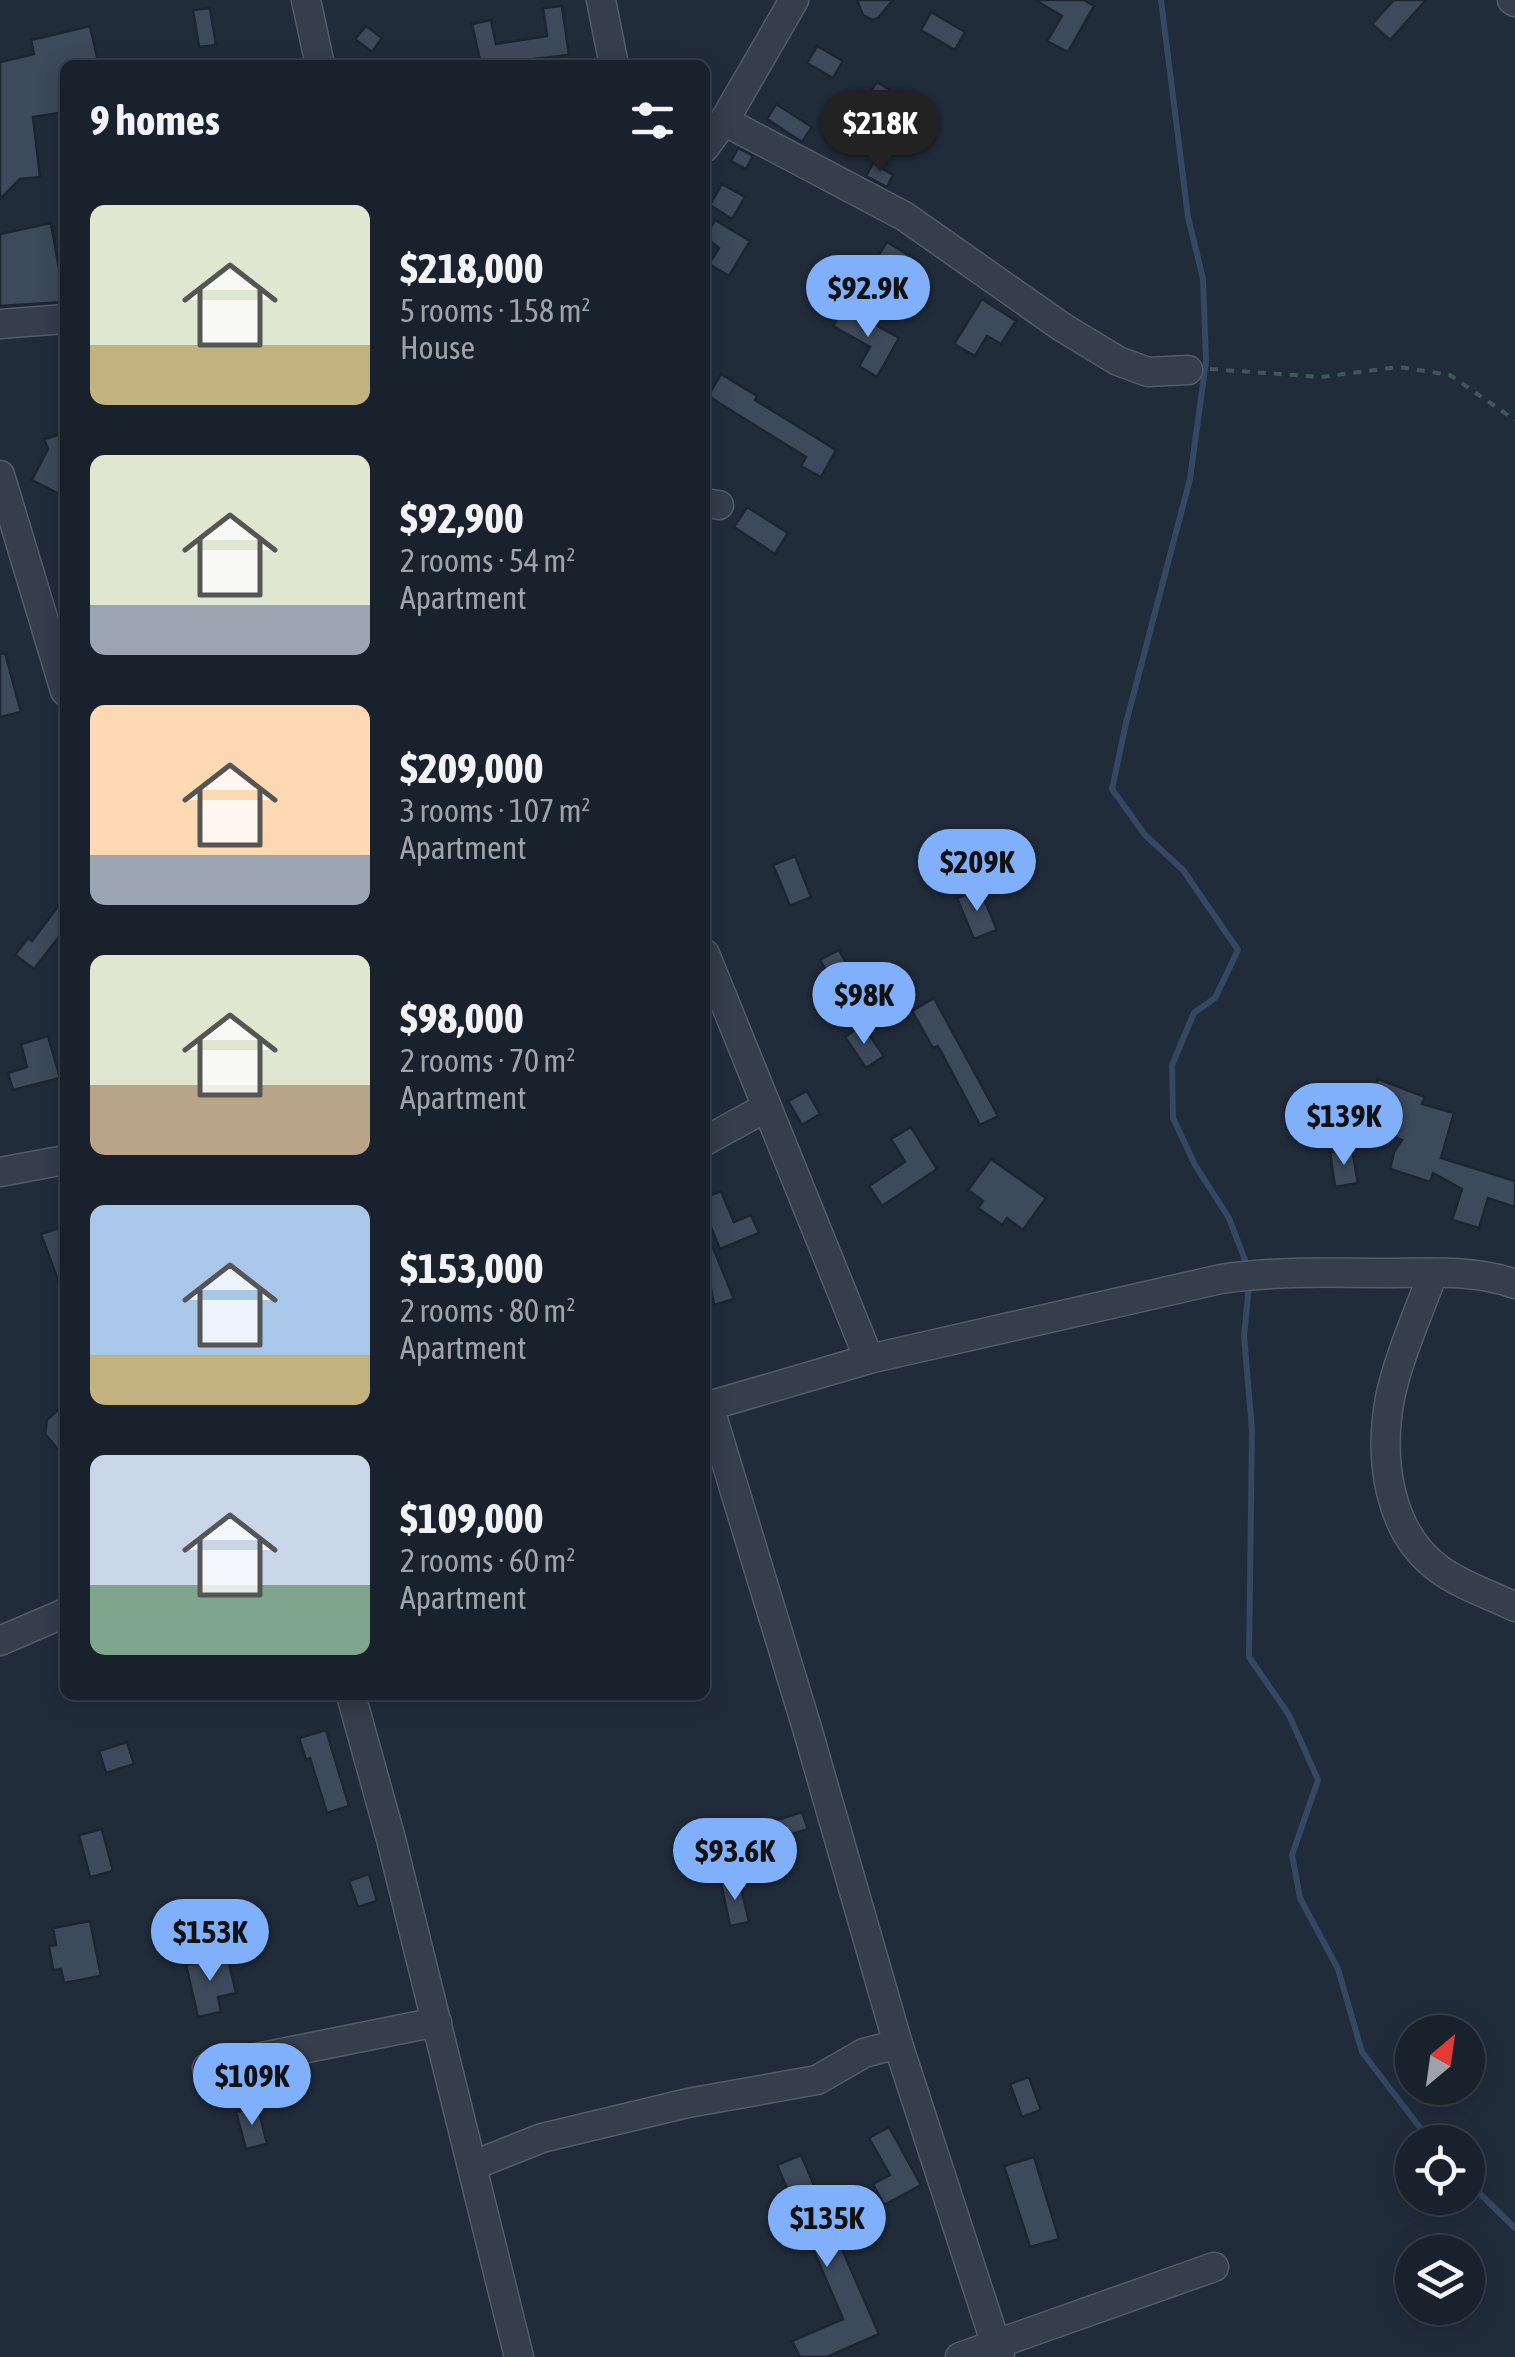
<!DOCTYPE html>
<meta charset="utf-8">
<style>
:root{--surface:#19212c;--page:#262e38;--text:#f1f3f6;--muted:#9fa3a9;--line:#373e48;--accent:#80b0fc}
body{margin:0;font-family:"Asap Condensed",sans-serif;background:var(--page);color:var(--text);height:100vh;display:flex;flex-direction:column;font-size:38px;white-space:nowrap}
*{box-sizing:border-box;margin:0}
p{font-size:32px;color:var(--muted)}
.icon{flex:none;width:55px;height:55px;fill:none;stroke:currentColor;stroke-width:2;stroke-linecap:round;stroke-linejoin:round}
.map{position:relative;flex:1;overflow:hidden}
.side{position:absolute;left:60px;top:60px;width:650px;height:1640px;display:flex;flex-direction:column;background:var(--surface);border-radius:15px;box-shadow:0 5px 25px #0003,0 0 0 2px var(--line)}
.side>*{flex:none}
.needle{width:65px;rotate:29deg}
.buttons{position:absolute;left:1395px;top:2015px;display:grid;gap:20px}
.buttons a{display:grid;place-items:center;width:90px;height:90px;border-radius:50%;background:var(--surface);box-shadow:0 5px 25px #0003,0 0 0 2px var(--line);font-size:50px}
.price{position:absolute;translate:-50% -85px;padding:0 22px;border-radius:35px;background:var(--accent);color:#111;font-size:32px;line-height:65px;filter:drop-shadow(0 2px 5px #0008)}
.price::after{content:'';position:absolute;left:50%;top:60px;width:30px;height:22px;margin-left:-15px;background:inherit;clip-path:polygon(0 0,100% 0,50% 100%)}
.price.on{background:#222;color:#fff}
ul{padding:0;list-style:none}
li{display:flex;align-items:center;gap:30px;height:250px;padding:0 30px}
li span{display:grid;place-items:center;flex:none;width:280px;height:200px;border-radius:15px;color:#555}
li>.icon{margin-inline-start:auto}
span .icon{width:120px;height:120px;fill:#fffc;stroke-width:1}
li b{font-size:42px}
h2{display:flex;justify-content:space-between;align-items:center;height:120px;padding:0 30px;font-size:42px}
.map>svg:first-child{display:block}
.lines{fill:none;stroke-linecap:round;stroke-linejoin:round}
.stream{stroke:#344763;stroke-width:6}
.building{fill:#3d4a5b;stroke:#1c2532;stroke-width:2.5}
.minor-casing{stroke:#525c69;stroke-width:31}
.path{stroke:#405659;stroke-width:4;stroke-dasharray:8 8;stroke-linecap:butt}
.minor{stroke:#353e4b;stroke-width:28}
</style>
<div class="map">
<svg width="1515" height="2357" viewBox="0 0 1515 2357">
<rect width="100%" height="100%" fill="#212c3b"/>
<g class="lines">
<g class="stream">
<path d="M1161,0L1188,217L1203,279L1206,361L1190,479L1126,723L1112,789L1145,835L1183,870L1238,950L1215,998L1194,1013L1172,1065L1173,1118L1195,1165L1229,1218L1248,1268"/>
<path d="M1249,1285L1244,1336L1252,1430L1249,1657L1289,1715L1318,1780L1292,1855L1300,1898L1338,1969L1362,2052L1431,2142"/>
<path d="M1468,2182L1515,2228"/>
</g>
</g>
<g class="building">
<path d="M857,0H893L878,18L873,20L863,15Z"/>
<path d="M1035,0H1084L1094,6L1068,52L1047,41L1062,16Z"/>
<path d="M1394,0H1426L1390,40L1372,24Z"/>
<path d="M562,6L569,55L481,65L472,24L491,20L496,44L547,36L543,8Z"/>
<path d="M210,8L216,45L199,47L193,10Z"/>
<path d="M931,12L965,32L955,50L921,30Z"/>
<path d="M90,26L99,65H65V112L33,117L40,177L20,179L0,199V62L34,54L31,40Z"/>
<path d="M366,26L382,38L372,52L355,39Z"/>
<path d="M817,46L843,61L833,78L807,63Z"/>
<path d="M877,82L918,108L909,123L867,97Z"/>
<path d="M776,104L812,127L802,142L767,119Z"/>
<path d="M738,148L753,156L746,169L731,161Z"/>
<path d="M873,163L893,175L887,187L866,176Z"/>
<path d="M722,184L745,197L732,219L710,205Z"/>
<path d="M715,220L750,241L729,276L709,264L719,248L705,237Z"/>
<path d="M51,223L65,302L0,306V234Z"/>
<path d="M887,242L922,263L911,281L876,259Z"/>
<path d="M982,299L1016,321L1001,344L987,336L975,356L954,344Z"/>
<path d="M844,307L899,338L877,377L859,366L870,347L833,326Z"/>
<path d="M721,374L757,396L755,400L836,450L821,477L801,466L806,457L708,396Z"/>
<path d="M65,433V497L32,480L48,449L44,439Z"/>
<path d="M747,507L788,533L775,554L734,527Z"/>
<path d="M5,653L21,712L0,717V654Z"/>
<path d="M795,856L811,897L790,906L773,865Z"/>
<path d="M980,889L997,930L974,939L957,898Z"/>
<path d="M65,897V929L34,969L15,955L28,938L32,941Z"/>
<path d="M839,950L860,989L842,999L820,960Z"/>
<path d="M934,998L998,1116L980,1125L938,1046L933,1048L912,1011Z"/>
<path d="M862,1025L884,1056L866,1068L845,1037Z"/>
<path d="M48,1036L60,1078L13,1090L8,1073L27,1067L21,1044Z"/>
<path d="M1378,1079L1425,1097L1422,1104L1454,1113L1441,1158L1515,1181V1207L1488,1198L1479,1228L1452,1220L1462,1189L1433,1173L1430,1182L1390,1169L1394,1152L1402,1140L1360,1125Z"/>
<path d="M807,1091L820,1114L802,1125L788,1101Z"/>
<path d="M911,1127L937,1169L882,1206L869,1186L905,1162L891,1139Z"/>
<path d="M1352,1149L1358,1183L1335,1187L1330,1152Z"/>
<path d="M991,1159L1046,1198L1023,1230L1007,1218L1002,1225L978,1208L983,1201L968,1190Z"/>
<path d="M721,1191L734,1222L751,1215L759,1233L720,1249L705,1213V1197Z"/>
<path d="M65,1226V1293L63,1294L41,1234Z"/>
<path d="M709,1238L734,1299L714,1305L710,1283H705V1239Z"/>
<path d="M65,1403V1458L45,1434L47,1420Z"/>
<path d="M326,1730L349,1806L327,1813L310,1758L306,1760L299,1738Z"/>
<path d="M127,1742L134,1764L106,1773L99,1751Z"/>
<path d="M802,1812L808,1829L758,1845L752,1828Z"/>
<path d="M102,1829L113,1871L90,1877L79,1835Z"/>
<path d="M369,1874L377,1901L358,1907L349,1881Z"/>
<path d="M739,1879L749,1922L730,1926L721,1883Z"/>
<path d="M90,1921L101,1976L64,1983L61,1969L53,1970L49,1946L56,1945L53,1928Z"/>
<path d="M227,1955L236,1993L218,1997L221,2012L198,2017L186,1965Z"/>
<path d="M1029,2077L1041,2110L1022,2117L1010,2084Z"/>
<path d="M258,2107L267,2144L246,2149L236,2112Z"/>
<path d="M889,2127L921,2185L884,2205L873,2184L890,2175L869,2138Z"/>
<path d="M801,2155L879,2334L827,2357H800L792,2341L843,2319L777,2165Z"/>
<path d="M1034,2157L1059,2239L1030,2247L1004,2166Z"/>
</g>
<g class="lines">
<defs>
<g id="minor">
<path d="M306,0L320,65"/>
<path d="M601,0L614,65"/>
<path d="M1512,0L1515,2"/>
<path d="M724,121L904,216L1062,327L1118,361L1148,372L1188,370"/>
<path d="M705,147L724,121L794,0"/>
<path d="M0,324L65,319"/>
<path d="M0,475L65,691"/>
<path d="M705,503L719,505"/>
<path d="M705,954L869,1359"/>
<path d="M705,1141L767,1107"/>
<path d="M0,1172L65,1160"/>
<path d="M1433,1273C1419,1312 1398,1358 1390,1398C1379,1457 1387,1531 1439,1569C1460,1585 1491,1595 1515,1607"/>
<path d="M709,1406L807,1728L898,2044L1000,2357"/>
<path d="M705,1407L869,1359L1221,1279C1276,1271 1329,1272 1384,1273C1426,1273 1475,1269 1515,1284"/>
<path d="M0,1641L65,1613"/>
<path d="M351,1695L391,1839L519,2357"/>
<path d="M207,2068L437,2022"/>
<path d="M474,2165L542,2138L688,2103L817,2080L864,2053L898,2044"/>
<path d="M960,2357L1214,2267"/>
</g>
</defs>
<use href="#minor" class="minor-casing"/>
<path class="path" d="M1210,369L1321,377L1399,367L1450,375L1515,420"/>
<use href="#minor" class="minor"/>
</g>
</svg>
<div class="buttons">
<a><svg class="needle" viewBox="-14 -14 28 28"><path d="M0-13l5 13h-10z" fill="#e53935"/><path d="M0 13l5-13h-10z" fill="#9fa3a9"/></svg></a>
<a><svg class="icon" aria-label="locate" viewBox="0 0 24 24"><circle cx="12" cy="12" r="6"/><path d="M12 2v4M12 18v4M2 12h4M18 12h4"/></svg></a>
<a><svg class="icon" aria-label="layers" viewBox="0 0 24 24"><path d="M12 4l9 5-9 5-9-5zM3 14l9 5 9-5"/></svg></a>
</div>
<b class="price on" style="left:880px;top:175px">$218K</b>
<b class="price" style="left:868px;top:340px">$92.9K</b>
<b class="price" style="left:977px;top:914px">$209K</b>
<b class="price" style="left:864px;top:1047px">$98K</b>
<b class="price" style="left:1344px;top:1168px">$139K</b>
<b class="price" style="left:735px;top:1903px">$93.6K</b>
<b class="price" style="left:210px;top:1984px">$153K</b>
<b class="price" style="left:252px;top:2128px">$109K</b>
<b class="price" style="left:827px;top:2270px">$135K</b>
<section class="side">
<h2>9 homes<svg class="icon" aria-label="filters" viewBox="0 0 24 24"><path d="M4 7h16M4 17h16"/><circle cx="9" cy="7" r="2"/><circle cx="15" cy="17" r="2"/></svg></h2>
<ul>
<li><span style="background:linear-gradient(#dfe7d0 70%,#c2b280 0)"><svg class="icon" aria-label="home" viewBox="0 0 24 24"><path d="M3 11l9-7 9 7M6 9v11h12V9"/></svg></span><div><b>$218,000</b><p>5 rooms · 158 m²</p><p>House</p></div></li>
<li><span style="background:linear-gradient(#dfe7d0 75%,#9aa5b1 0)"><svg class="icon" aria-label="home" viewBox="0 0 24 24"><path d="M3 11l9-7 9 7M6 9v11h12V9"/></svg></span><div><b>$92,900</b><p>2 rooms · 54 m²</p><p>Apartment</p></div></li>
<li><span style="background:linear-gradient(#ffd9b3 75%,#9aa5b1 0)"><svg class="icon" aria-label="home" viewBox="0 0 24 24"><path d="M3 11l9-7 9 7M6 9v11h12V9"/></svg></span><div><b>$209,000</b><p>3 rooms · 107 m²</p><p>Apartment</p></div></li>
<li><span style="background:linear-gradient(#dfe7d0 65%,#b9a48a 0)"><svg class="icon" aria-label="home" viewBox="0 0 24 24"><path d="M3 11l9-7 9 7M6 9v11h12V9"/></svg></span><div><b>$98,000</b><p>2 rooms · 70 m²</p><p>Apartment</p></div></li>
<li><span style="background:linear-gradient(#a9c7e8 75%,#c2b280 0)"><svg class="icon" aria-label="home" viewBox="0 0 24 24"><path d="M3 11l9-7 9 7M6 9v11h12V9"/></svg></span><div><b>$153,000</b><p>2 rooms · 80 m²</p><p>Apartment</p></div></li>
<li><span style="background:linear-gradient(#c9d6e8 65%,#7fa58c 0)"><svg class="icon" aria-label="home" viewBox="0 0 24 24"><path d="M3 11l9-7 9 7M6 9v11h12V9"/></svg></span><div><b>$109,000</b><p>2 rooms · 60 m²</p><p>Apartment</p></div></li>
</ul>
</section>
</div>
